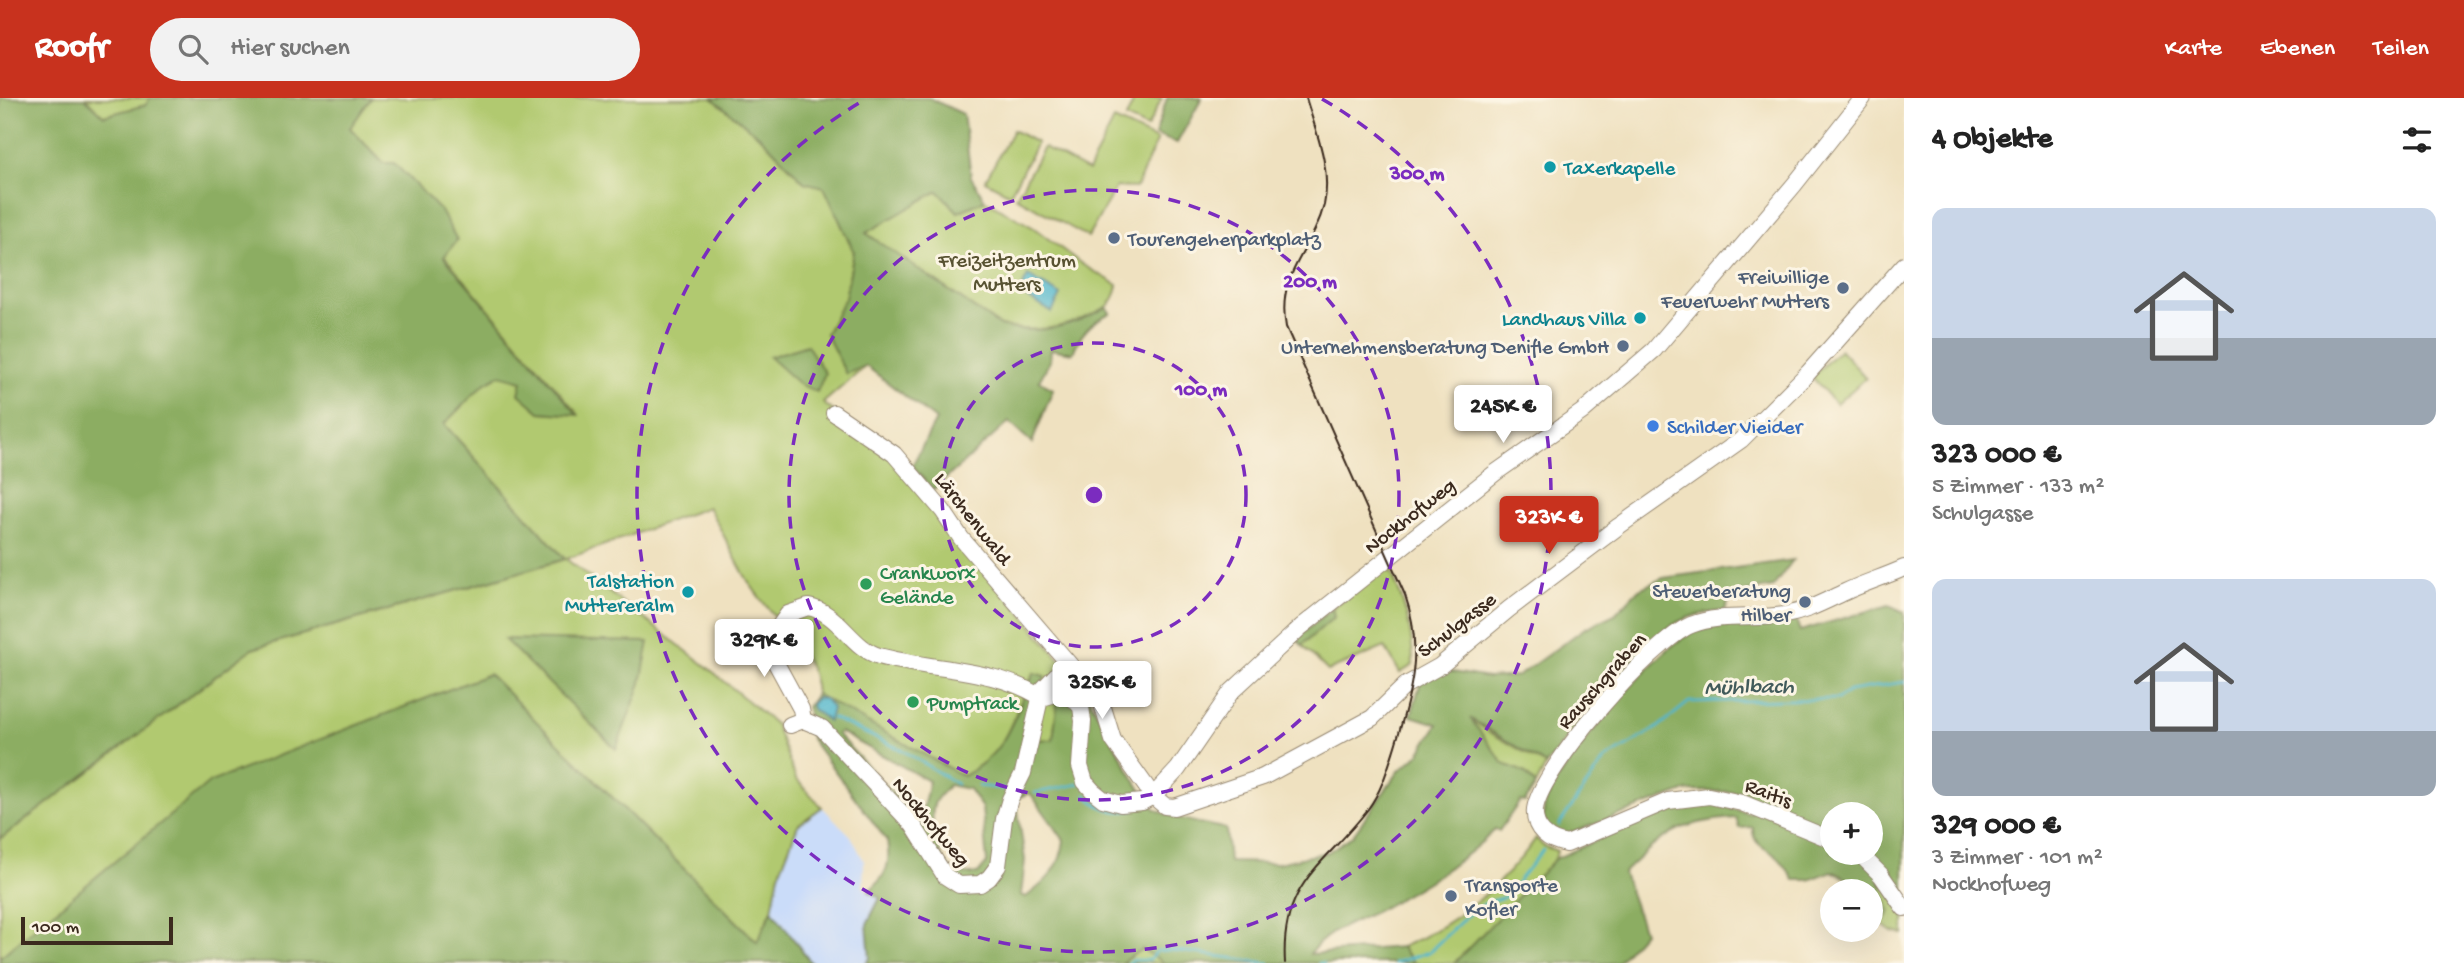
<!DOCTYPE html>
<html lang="de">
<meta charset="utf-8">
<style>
:root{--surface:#fff;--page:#f2f2f2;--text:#222;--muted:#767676;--accent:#c8321e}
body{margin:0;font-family:"Gochi Hand",sans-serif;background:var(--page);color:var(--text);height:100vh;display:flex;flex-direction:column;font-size:26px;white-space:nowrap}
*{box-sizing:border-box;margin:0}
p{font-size:23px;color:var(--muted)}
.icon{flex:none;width:38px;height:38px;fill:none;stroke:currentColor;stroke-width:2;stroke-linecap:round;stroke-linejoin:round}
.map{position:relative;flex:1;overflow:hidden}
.panel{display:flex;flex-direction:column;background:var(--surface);width:560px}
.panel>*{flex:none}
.buttons{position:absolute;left:1820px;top:704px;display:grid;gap:14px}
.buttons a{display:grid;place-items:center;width:63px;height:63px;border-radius:50%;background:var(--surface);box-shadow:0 7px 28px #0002;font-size:35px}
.scale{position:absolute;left:21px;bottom:18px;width:152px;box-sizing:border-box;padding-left:7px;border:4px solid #3b2a1e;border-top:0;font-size:19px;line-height:24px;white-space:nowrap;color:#3b2a1e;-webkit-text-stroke:5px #fcf5e5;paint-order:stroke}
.price{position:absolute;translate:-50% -60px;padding:0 16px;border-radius:7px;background:#fff;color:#222;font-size:23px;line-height:46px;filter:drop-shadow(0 2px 4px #0008)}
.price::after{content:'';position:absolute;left:50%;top:42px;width:21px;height:16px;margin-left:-10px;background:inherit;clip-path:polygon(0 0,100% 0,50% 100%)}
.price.current{background:var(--accent);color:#fff}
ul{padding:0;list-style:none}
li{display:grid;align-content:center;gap:14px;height:371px;padding:0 28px}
li span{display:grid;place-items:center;height:217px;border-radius:14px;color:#555}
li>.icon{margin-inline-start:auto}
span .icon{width:126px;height:126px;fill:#fffc;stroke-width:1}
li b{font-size:30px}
h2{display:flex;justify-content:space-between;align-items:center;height:84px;padding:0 28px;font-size:30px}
header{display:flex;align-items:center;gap:42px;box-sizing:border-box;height:98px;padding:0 35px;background:var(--accent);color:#fff}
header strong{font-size:33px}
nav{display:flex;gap:38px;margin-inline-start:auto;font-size:24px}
.search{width:490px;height:63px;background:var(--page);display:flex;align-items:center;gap:18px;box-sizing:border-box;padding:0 24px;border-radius:38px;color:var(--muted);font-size:26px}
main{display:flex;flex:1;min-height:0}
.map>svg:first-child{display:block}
.built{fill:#cadcf9}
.green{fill:#b1c96f;stroke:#767a46;stroke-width:2}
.forest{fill:#8cad62;stroke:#646c40;stroke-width:2;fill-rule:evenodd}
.water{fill:#4eb6cc;stroke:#447075;stroke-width:2}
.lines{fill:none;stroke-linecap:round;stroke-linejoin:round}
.stream{stroke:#4eb6cc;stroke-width:2.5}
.minor-casing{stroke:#95866f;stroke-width:18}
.minor{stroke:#fff;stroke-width:16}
.tram{stroke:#3b2a1e;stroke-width:2}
.ring{fill:none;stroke:#7b2cbf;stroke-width:3.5;stroke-dasharray:12 9}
.culture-dot{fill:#0f9aa8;stroke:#fcf5e5;stroke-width:2.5}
.service-dot{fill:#5c6f8a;stroke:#fcf5e5;stroke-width:2.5}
.shop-dot{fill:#3f7fe0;stroke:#fcf5e5;stroke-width:2.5}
.leisure-dot{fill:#2e9e5b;stroke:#fcf5e5;stroke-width:2.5}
.labels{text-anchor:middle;stroke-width:6;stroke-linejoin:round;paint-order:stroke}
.culture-label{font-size:21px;fill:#0d838f;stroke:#fcf5e5;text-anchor:end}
.service-label{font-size:21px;fill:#4e5e75;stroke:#fcf5e5;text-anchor:end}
.park-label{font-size:21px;fill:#585232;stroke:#fcf5e5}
.shop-label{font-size:21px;fill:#366cbe;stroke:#fcf5e5;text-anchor:start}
.street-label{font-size:21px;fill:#3b2a1e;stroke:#fcf5e5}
.leisure-label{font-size:21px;fill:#27864d;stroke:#fcf5e5;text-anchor:start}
.water-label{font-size:23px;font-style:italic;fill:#425b5b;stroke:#fcf5e5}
.centre{fill:#7b2cbf;stroke:#fcf5e5;stroke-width:3.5}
.ring-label{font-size:21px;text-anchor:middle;font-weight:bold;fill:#7b2cbf;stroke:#fcf5e5;stroke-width:6;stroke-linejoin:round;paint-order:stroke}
</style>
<header>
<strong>Roofr</strong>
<div class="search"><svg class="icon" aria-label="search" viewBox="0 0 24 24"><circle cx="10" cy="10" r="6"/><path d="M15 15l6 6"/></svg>Hier suchen</div>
<nav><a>Karte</a><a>Ebenen</a><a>Teilen</a></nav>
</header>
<main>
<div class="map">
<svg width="1904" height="865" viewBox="0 0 1904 865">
<rect width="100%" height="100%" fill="#fcf5e5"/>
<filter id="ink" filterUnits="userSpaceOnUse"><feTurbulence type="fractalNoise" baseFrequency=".0143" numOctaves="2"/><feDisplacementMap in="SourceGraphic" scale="14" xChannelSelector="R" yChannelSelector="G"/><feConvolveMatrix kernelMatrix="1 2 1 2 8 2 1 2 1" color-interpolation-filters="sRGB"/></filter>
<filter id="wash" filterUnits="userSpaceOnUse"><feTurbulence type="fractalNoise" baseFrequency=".00686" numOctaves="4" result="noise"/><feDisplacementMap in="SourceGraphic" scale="28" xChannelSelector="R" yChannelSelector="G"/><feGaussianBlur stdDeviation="1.57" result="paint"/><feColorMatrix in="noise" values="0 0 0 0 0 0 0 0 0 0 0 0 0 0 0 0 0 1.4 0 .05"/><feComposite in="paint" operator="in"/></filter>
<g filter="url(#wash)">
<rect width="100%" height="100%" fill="#efe1c0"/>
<path class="built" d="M822,709L851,738L864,763L863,789L880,800L867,826L870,860L866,865H811L772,812L779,776L798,727Z"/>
<g class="green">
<path d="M85,0H150L146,7L104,18Z"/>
<path d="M371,0H712L764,42L804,84L824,88L854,154L845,200L826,236L866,268L823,305L893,359L1080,586L1058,599L1053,642L1028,641L1044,579L1034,575C1010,618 1013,652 963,678L816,596C814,551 768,518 747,481C733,458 722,432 708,409L566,461L706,568L775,626L796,681L822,709L798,727L779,776L772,812L757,844L575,662L0,859V741L252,551L565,461L444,326L484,286L500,276L522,283L540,314L578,316L444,158L441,113L383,65L349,29Z"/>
<path d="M1135,0H1162L1147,30L1126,20Z"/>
<path d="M1114,22L1157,42L1136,90L1116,89L1088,139L1016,99L1044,49L1088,73Z"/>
<path d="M1013,32L1037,45L1010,96L985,83Z"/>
<path d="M938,92L958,114L985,102L1034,130L1083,167L1118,187C1113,231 1033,236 1000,228L866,135Z"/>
<path d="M1840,251L1866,280L1836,306L1812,279Z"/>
<path d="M1388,467C1403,500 1413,530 1413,567L1400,575L1385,549L1328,573L1302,547L1334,519L1332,510Z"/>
<path d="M1467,618L1489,634L1546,667L1536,687L1524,674L1504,666Z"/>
<path d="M1536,740L1543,748L1557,753L1555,761L1464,857L1454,865H1414L1401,849C1453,828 1504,787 1536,740Z"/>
<path d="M1879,784L1904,803V836L1892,834L1876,822H1885Z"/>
<path d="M1142,851L1164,865H1121Z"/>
</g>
<g class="forest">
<path d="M0,0H85L104,18L146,7L150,0H371L350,30L383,65H394L441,113L457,142L444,159L578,317L540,314L519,296L522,283L500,277L484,286L444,326L565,461L252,551L0,741Z"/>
<path d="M712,0H929L963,16L971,79L985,102L958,114L938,93L866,135L1000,228C1040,238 1072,228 1107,209L1110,215C1093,223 1079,237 1073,255L1051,251L1050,263L1039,283L1053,291L1032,345L1009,324L933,392L912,368L936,322L866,268L846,276L826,236L845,200L854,154L824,89L804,84L764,42Z"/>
<path d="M1167,0H1202L1177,45L1155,37Z"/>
<path d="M807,247L825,275L817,294L799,286L769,259Z"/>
<path d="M1793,462L1773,489L1732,496L1725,513C1708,515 1693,516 1678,524C1639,545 1575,630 1546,667L1470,620L1504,666L1524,674L1536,687L1525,704L1520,703L1499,733L1496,731C1462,764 1427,785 1386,808C1361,823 1327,830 1310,856L1401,849L1414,865H1164L1142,851L1121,865H866L870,860L867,826L880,800L869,793C887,777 891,767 887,743L811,641L807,609L816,596L963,678C1008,655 1014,618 1034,575L1045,578L1028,641L1053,642L1058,599L1080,586C1097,609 1141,702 1157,712C1173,721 1207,726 1226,731L1229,764L1278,765L1328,754L1352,738L1400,672L1418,657L1438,626L1411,618L1421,583L1442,572L1488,580L1518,578L1585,530L1615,516L1639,491L1663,480ZM840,634L929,683L920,724L837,636ZM949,687L969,691L982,710L987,765L978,776C968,776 960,777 952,771C938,762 928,720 935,704C938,698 945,692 949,687ZM1030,695L1064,742C1061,770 1047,783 1026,799L1021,797L1025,762L1016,700Z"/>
<path d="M1889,507L1904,514V803L1880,784L1890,813L1886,822H1876L1871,814V793H1856L1848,781L1832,773L1809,782H1794C1789,774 1784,764 1776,758C1764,748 1752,747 1753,729L1739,730L1736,720C1676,724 1665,736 1623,775L1644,834L1617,865H1454L1555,761L1669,709L1705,703L1751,716L1748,694L1684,693L1565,737L1549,733C1544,724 1542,718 1545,707C1556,671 1659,546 1694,534C1726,523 1762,528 1795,519L1800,533ZM1832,716H1871V754H1832Z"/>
<path d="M1332,510L1334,519L1302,547L1296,541Z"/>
<path d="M504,541L649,544L641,585L616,651Z"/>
<path d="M489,576L757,844L772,812L811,865H0V859L210,684Z"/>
</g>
<g class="water">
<path d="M1028,178L1061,197L1052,214L1019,195Z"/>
<path d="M816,600L825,601L832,610L829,623L812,611L811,606Z"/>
</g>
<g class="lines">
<g class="stream">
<path d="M832,620L902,652L957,686"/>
<path d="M978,688L1005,691"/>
<path d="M1035,695L1079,686"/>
<path d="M1086,697C1099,710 1115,716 1133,712"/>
<path d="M1559,727L1604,662L1657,630L1689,604L1838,601L1849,593L1904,584"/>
<path d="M1128,865L1133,862H1149L1157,853L1171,852L1269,865"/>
<path d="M1319,865H1323"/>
<path d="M1394,865L1429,854L1471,814L1488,804L1505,799L1543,752"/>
</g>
</g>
</g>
<g filter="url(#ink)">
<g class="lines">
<defs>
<g id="minor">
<path d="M834,315L894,356L943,413L961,440L1101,603L1113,642L1153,698L1165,708L1174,709L1263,679L1372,620L1406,587L1440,568L1509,511L1619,428L1741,342L1808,275L1904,167"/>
<path d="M1042,600L1062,594L1071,598L1081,609L1083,623L1080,668L1085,684L1093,693L1103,701L1121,706L1142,704L1153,698L1178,671L1231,594L1301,529L1495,375L1582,314L1654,252L1794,87L1863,0"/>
<path d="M803,622L801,611L770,554L771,540L788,516L808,509C839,514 851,550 879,558C932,573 994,569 1042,600"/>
<path d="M790,627L803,622L822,630L913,727L945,778L959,787L980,786L989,780L998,768L1004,721L1010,701L1023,675L1042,592L1067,566"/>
<path d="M1832,742L1742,705L1709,698L1668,703L1567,746C1549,743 1533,732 1535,711C1541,670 1652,543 1691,527C1720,515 1755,522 1785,517C1808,513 1825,503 1845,494C1864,485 1884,479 1904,470"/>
<path d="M1858,754L1881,777L1904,810"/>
</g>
</defs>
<use href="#minor" class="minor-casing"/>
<use href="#minor" class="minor"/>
<path class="tram" d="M1285,865C1280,783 1326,767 1368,711C1382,692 1388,670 1395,648C1411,596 1424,551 1405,497L1286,229C1276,174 1312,154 1324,107C1332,71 1316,34 1306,0"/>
</g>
</g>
<g class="ring">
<circle cx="1094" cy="397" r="152"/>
<circle cx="1094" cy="397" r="305"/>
<path d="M1322 1A457 457 0 1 1 866 1"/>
</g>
<g class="culture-dot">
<circle cx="1550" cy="69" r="7"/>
<circle cx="1640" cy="220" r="7"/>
<circle cx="688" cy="494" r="7"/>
</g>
<g class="service-dot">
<circle cx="1114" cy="140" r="7"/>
<circle cx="1843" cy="190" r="7"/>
<circle cx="1623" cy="248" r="7"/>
<circle cx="1805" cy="504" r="7"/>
<circle cx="1451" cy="798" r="7"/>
</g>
<circle class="shop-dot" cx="1653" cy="328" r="7"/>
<g class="leisure-dot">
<circle cx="866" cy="486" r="7"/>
<circle cx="913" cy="604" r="7"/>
</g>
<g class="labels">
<g class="culture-label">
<text x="1564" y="76" text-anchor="start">Taxerkapelle</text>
<text x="1626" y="227">Landhaus Villa</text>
<text x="674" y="489">Talstation<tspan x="674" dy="24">Muttereralm</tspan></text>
</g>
<g class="service-label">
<text x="1128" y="147" text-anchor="start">Tourengeherparkplatz</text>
<text x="1829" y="185">Freiwillige<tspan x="1829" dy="24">Feuerwehr Mutters</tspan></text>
<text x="1609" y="255">Unternehmensberatung Denifle GmbH</text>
<text x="1791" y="499">Steuerberatung<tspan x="1791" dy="24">Hilber</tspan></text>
<text x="1465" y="793" text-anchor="start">Transporte<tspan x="1465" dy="24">Kofler</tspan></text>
</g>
<g class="park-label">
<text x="1007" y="168">Freizeitzentrum<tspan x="1007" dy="24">Mutters</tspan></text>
</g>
<g class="shop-label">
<text x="1667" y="335">Schilder Vieider</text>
</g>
<g class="street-label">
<text transform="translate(1409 417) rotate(-38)" y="7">Nockhofweg</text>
<text transform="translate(974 420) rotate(52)" y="7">Lärchenwald</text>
<text transform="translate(1456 526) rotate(-38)" y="7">Schulgasse</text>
<text transform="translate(1601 582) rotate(-48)" y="7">Rauschgraben</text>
<text transform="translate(1769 694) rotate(21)" y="7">Raitis</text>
<text transform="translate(932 723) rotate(50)" y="7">Nockhofweg</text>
</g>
<g class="leisure-label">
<text x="880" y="481">Crankworx<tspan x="880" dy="24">Gelände</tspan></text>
<text x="927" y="611">Pumptrack</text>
</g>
<g class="water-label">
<text transform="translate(1749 587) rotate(-1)" y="8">Mühlbach</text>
</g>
</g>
<circle cx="1094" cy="397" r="10" class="centre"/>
<g class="ring-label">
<text x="1417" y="81">300 m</text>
<text x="1310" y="189">200 m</text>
<text x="1201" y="297">100 m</text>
</g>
</svg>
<div class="buttons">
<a>+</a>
<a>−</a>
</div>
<div class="scale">100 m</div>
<b class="price" style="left:1503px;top:347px">245K €</b>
<b class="price current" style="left:1549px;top:458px">323K €</b>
<b class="price" style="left:764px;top:581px">329K €</b>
<b class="price" style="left:1102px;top:623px">325K €</b>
</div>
<section class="panel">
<h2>4 Objekte<svg class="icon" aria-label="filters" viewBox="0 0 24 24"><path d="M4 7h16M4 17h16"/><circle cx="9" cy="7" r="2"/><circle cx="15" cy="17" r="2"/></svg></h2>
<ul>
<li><span style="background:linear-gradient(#c9d6e8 60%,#9aa5b1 0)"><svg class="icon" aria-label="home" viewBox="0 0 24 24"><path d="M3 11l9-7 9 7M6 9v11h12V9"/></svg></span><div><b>323 000 €</b><p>5 Zimmer · 133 m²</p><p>Schulgasse</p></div></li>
<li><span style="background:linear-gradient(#c9d6e8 70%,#9aa5b1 0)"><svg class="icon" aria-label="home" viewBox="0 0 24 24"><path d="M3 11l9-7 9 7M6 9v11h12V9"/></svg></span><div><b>329 000 €</b><p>3 Zimmer · 101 m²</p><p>Nockhofweg</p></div></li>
</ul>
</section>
</main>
